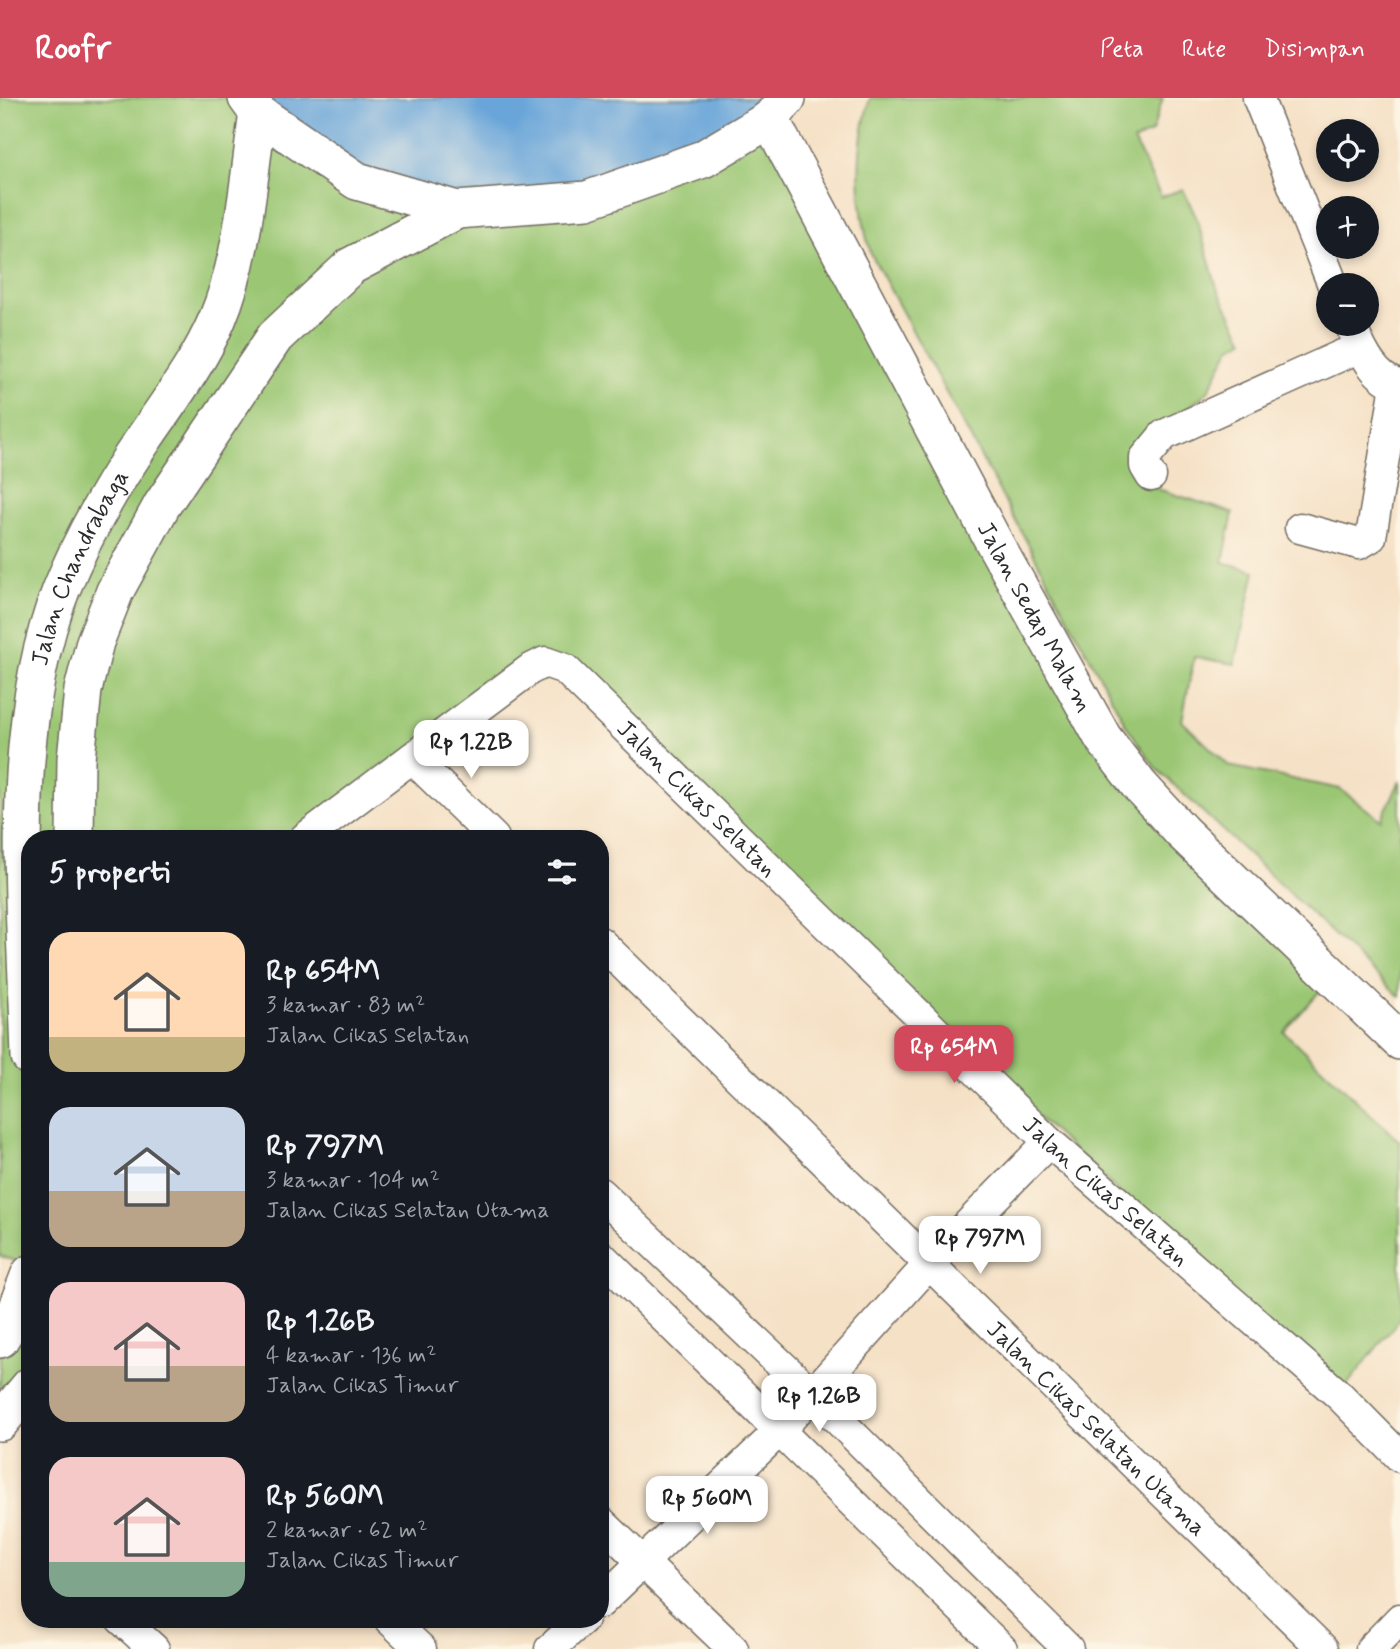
<!DOCTYPE html>
<html lang="id">
<meta charset="utf-8">
<style>
:root{--surface:#171b24;--page:#20242c;--text:#f1f3f6;--muted:#9ea1a6;--accent:#d1495b}
body{margin:0;font-family:Mynerve,sans-serif;background:var(--page);color:var(--text);height:100vh;display:flex;flex-direction:column;font-size:26px;white-space:nowrap}
*{box-sizing:border-box;margin:0}
p{font-size:23px;color:var(--muted)}
.icon{flex:none;width:38px;height:38px;fill:none;stroke:currentColor;stroke-width:2;stroke-linecap:round;stroke-linejoin:round}
.map{position:relative;flex:1;overflow:hidden}
.details{position:absolute;left:21px;top:732px;width:588px;height:798px;display:flex;flex-direction:column;background:var(--surface);border-radius:28px;box-shadow:0 4px 10px #0003}
.details>*{flex:none}
.buttons{position:absolute;left:1316px;top:21px;display:grid;gap:14px}
.buttons a{display:grid;place-items:center;width:63px;height:63px;border-radius:50%;background:var(--surface);box-shadow:0 4px 10px #0003;font-size:35px}
.price{position:absolute;translate:-50% -60px;padding:0 16px;border-radius:14px;background:#fff;color:#222;font-size:23px;line-height:46px;filter:drop-shadow(0 2px 4px #0008)}
.price::after{content:'';position:absolute;left:50%;top:42px;width:21px;height:16px;margin-left:-10px;background:inherit;clip-path:polygon(0 0,100% 0,50% 100%)}
.price.active{background:var(--accent);color:#fff}
ul{padding:0;list-style:none}
li{display:flex;align-items:center;gap:21px;height:175px;padding:0 28px}
li span{display:grid;place-items:center;flex:none;width:196px;height:140px;border-radius:21px;color:#555}
li>.icon{margin-inline-start:auto}
span .icon{width:84px;height:84px;fill:#fffc;stroke-width:1}
li b{font-size:30px}
h2{display:flex;justify-content:space-between;align-items:center;height:84px;padding:0 28px;font-size:30px}
header{display:flex;align-items:center;gap:42px;box-sizing:border-box;height:98px;padding:0 35px;background:var(--accent);color:#fff}
header strong{font-size:33px}
nav{display:flex;gap:38px;margin-inline-start:auto;font-size:24px}
.map>svg:first-child{display:block}
.green{fill:#9bc774;stroke:#637950;stroke-width:2}
.water{fill:#69a5d9;stroke:#4a6882;stroke-width:2}
.lines{fill:none;stroke-linecap:round;stroke-linejoin:round}
.minor-casing{stroke:#726b61;stroke-width:33}
.tertiary-casing{stroke:#726b61;stroke-width:40}
.minor{stroke:#fff;stroke-width:30}
.tertiary{stroke:#fff;stroke-width:37}
.labels{text-anchor:middle;stroke-width:5;stroke-linejoin:round;paint-order:stroke}
.street-label{font-size:24px;fill:#2b2b2b;stroke:#fcf5e5}
</style>
<header>
<strong>Roofr</strong>
<nav><a>Peta</a><a>Rute</a><a>Disimpan</a></nav>
</header>
<div class="map">
<svg width="1400" height="1551" viewBox="0 0 1400 1551">
<rect width="100%" height="100%" fill="#fcf5e5"/>
<filter id="ink" filterUnits="userSpaceOnUse"><feTurbulence type="fractalNoise" baseFrequency=".0143" numOctaves="2"/><feDisplacementMap in="SourceGraphic" scale="14" xChannelSelector="R" yChannelSelector="G"/><feConvolveMatrix kernelMatrix="1 2 1 2 8 2 1 2 1" color-interpolation-filters="sRGB"/></filter>
<filter id="wash" filterUnits="userSpaceOnUse"><feTurbulence type="fractalNoise" baseFrequency=".00686" numOctaves="4" result="noise"/><feDisplacementMap in="SourceGraphic" scale="28" xChannelSelector="R" yChannelSelector="G"/><feGaussianBlur stdDeviation="1.57" result="paint"/><feColorMatrix in="noise" values="0 0 0 0 0 0 0 0 0 0 0 0 0 0 0 0 0 1.4 0 .05"/><feComposite in="paint" operator="in"/></filter>
<g filter="url(#wash)">
<rect width="100%" height="100%" fill="#f5e1c6"/>
<g class="green">
<path d="M0,0H247L770,21L1103,640L1332,879L1284,934L1400,1044V1220L1339,1297L545,565L306,740H30V1168L0,1158Z"/>
<path d="M870,0H1163L1152,34L1134,43L1161,99L1183,91L1197,121L1217,190L1244,242L1230,250L1208,293L1135,355L1145,387L1233,415L1223,464L1255,473L1235,566L1194,559L1182,623L1229,668L1340,691L1381,722L1400,683V899L1155,669L1126,627L871,156C856,107 855,50 870,0Z"/>
<path d="M30,1176V1288L0,1324V1241Z"/>
</g>
<path class="water" d="M247,0H787L703,61L457,112L357,83Z"/>
</g>
<g filter="url(#ink)">
<g class="lines">
<defs>
<g id="minor">
<path d="M1258,0L1333,187"/>
<path d="M1350,226C1360,248 1373,282 1400,287"/>
<path d="M1151,378L1145,368V360L1164,337L1360,249"/>
<path d="M1300,430L1359,446L1371,439L1396,287"/>
<path d="M412,660L494,740"/>
<path id="s1" d="M305,740L529,572L545,564L565,571L1049,1044L1339,1297L1400,1359"/>
<path id="s2" d="M600,844L1323,1551"/>
<path d="M600,1095L812,1296L1068,1551"/>
<path d="M600,1157L1002,1551"/>
<path d="M600,1423L733,1551"/>
<path d="M600,1505L779,1333L930,1165L1049,1044"/>
<path d="M121,1521L154,1551"/>
<path d="M389,1521L421,1551"/>
<path d="M550,1551L583,1521"/>
<path d="M1371,1551L1400,1521"/>
</g>
<g id="tertiary">
<path d="M247,0L258,15L357,83L457,112L587,102L703,61L770,21L787,0"/>
<path id="s3" d="M770,21L995,446L1103,640L1139,687L1182,734L1400,943"/>
<path d="M75,740L76,661L83,592L95,544L115,493L162,407L275,239L351,168L457,112"/>
<path id="s4" d="M30,959C26,811 6,631 61,492C83,437 112,387 145,339C171,301 199,264 217,222C244,158 248,83 258,15"/>
<path d="M0,1241L13,1220L30,1176"/>
<path d="M0,1324L30,1288"/>
</g>
</defs>
<use href="#minor" class="minor-casing"/>
<use href="#tertiary" class="tertiary-casing"/>
<use href="#minor" class="minor"/>
<use href="#tertiary" class="tertiary"/>
</g>
</g>
<g class="labels">
<g class="street-label">
<text dy="8" stroke="none"><textPath href="#s4" startOffset="499">Jalan Chandrabaga</textPath></text>
<text dy="8" stroke="none"><textPath href="#s3" startOffset="564">Jalan Sedap Malam</textPath></text>
<text dy="8" stroke="none"><textPath href="#s1" startOffset="504">Jalan Cikas Selatan</textPath></text>
<text dy="8" stroke="none"><textPath href="#s1" startOffset="1071">Jalan Cikas Selatan</textPath></text>
<text dy="8" stroke="none"><textPath href="#s2" startOffset="695">Jalan Cikas Selatan Utama</textPath></text>
</g>
</g>
</svg>
<div class="buttons">
<a><svg class="icon" aria-label="locate" viewBox="0 0 24 24"><circle cx="12" cy="12" r="6"/><path d="M12 2v4M12 18v4M2 12h4M18 12h4"/></svg></a>
<a>+</a>
<a>−</a>
</div>
<b class="price" style="left:471px;top:682px">Rp 1.22B</b>
<b class="price active" style="left:954px;top:987px">Rp 654M</b>
<b class="price" style="left:980px;top:1178px">Rp 797M</b>
<b class="price" style="left:819px;top:1336px">Rp 1.26B</b>
<b class="price" style="left:707px;top:1438px">Rp 560M</b>
<section class="details">
<h2>5 properti<svg class="icon" aria-label="filters" viewBox="0 0 24 24"><path d="M4 7h16M4 17h16"/><circle cx="9" cy="7" r="2"/><circle cx="15" cy="17" r="2"/></svg></h2>
<ul>
<li><span style="background:linear-gradient(#ffd9b3 75%,#c2b280 0)"><svg class="icon" aria-label="home" viewBox="0 0 24 24"><path d="M3 11l9-7 9 7M6 9v11h12V9"/></svg></span><div><b>Rp 654M</b><p>3 kamar · 83 m²</p><p>Jalan Cikas Selatan</p></div></li>
<li><span style="background:linear-gradient(#c9d6e8 60%,#b9a48a 0)"><svg class="icon" aria-label="home" viewBox="0 0 24 24"><path d="M3 11l9-7 9 7M6 9v11h12V9"/></svg></span><div><b>Rp 797M</b><p>3 kamar · 104 m²</p><p>Jalan Cikas Selatan Utama</p></div></li>
<li><span style="background:linear-gradient(#f6c9c9 60%,#b9a48a 0)"><svg class="icon" aria-label="home" viewBox="0 0 24 24"><path d="M3 11l9-7 9 7M6 9v11h12V9"/></svg></span><div><b>Rp 1.26B</b><p>4 kamar · 136 m²</p><p>Jalan Cikas Timur</p></div></li>
<li><span style="background:linear-gradient(#f6c9c9 75%,#7fa58c 0)"><svg class="icon" aria-label="home" viewBox="0 0 24 24"><path d="M3 11l9-7 9 7M6 9v11h12V9"/></svg></span><div><b>Rp 560M</b><p>2 kamar · 62 m²</p><p>Jalan Cikas Timur</p></div></li>
</ul>
</section>
</div>
